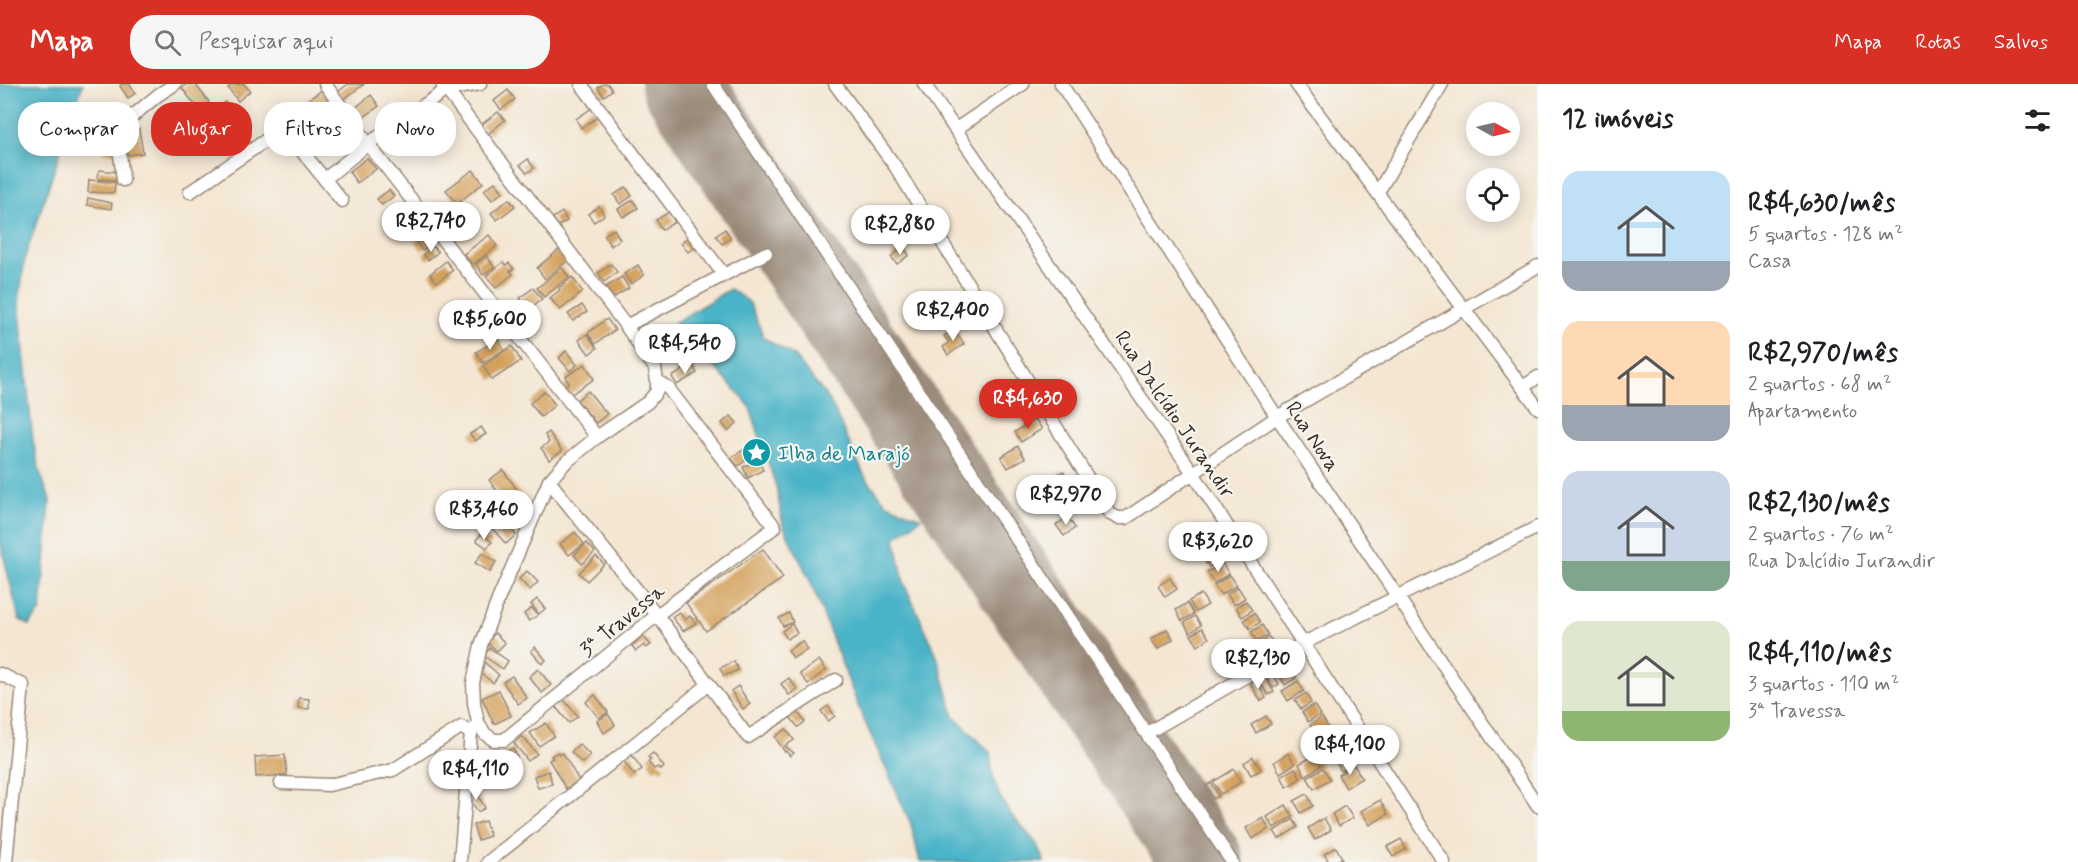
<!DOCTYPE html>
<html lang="pt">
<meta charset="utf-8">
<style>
:root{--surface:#fff;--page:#f6f6f6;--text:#202124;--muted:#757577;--accent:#d93025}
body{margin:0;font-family:Mynerve,sans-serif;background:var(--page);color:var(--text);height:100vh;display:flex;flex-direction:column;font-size:22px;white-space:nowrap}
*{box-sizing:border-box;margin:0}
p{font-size:20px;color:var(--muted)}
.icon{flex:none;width:33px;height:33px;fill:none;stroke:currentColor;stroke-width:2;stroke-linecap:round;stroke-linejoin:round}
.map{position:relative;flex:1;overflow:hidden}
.side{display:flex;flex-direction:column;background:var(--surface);width:540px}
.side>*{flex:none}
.guide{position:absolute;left:18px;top:18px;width:570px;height:54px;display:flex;gap:12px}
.needle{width:39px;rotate:98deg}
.tools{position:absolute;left:1466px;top:18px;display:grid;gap:12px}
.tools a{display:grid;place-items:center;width:54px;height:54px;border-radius:50%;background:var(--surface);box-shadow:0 3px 15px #0003;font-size:30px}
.price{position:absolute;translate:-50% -51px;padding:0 14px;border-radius:21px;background:#fff;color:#222;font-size:20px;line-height:39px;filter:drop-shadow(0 2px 3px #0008)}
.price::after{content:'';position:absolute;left:50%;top:36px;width:18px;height:14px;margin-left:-9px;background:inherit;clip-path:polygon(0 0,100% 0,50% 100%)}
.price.selected{background:var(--accent);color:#fff}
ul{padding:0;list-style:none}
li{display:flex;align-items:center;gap:18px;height:150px;padding:0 24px}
li span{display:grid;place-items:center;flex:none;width:168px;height:120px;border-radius:18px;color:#555}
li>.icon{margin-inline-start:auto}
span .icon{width:72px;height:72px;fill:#fffc;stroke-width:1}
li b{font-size:26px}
h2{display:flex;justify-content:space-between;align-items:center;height:72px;padding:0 24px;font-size:26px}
.pill{padding:0 21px;border-radius:24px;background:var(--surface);box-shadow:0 3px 15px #0003;font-size:21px;line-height:54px}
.pill.selected{background:var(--accent);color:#fff}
header{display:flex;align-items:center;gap:36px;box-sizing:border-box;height:84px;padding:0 30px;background:var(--accent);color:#fff}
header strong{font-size:28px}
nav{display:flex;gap:33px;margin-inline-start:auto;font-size:21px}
.search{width:420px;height:54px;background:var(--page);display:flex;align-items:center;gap:15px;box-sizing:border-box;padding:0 21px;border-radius:24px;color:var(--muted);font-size:22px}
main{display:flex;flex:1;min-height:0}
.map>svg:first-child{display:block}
.water{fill:#49b3c7;stroke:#426e72;stroke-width:1.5}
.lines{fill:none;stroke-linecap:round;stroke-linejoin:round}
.runway{stroke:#988878;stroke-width:82}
.building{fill:#d4a15c}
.minor-casing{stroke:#988878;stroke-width:15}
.minor{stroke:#fff;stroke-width:12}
.labels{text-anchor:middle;stroke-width:4.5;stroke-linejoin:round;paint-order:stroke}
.street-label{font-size:21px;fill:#3b2a1e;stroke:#f6f6f2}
.culture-label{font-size:21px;fill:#0d838f;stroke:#f6f6f2;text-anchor:start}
</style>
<header>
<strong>Mapa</strong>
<div class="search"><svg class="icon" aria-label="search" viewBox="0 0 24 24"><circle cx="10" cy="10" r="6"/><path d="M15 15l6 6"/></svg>Pesquisar aqui</div>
<nav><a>Mapa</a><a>Rotas</a><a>Salvos</a></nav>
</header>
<main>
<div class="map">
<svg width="1538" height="778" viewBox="0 0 1538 778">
<rect width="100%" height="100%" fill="#f6f6f2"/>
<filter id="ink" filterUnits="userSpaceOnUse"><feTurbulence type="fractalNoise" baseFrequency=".0167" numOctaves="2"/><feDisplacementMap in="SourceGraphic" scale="12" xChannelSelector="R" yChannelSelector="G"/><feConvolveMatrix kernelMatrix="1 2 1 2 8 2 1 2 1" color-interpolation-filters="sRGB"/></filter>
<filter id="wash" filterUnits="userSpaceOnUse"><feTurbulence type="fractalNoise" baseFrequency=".008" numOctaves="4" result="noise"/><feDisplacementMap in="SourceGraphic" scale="24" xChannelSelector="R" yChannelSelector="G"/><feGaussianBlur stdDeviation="1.35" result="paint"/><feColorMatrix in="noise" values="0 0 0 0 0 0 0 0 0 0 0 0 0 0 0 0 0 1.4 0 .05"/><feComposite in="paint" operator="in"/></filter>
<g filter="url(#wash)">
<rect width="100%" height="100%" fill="#f4e6d2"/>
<g class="water">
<path d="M0,0H83L25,173L19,219L33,357L40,388L50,416L41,527L29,541L19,535L0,458Z"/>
<path d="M730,205L749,218L764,254L794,272L830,317L865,393L887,420L921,434L895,454L904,499L936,569L954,632L990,668C992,691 994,705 1007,725C1019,743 1040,756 1044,778H920L911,740L860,627L811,499L783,441L776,402L749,321L674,239Z"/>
</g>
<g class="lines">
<path class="runway" d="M682,0L1203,778"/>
</g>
<g id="blocks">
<g class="building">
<path d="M122,0H129L136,9L128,14L120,2Z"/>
<path d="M187,0H195L209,18L199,26L182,4Z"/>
<path d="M233,0H244L250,7L238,17L228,4Z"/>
<path d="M348,0H364L344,15L338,8Z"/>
<path d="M603,0H608L612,6L604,12L598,4Z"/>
<path d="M322,6L330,15L316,26L308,16Z"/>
<path d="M508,6L515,15L501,26L494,17Z"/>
<path d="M371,11L379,22L360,36L353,26Z"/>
<path d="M225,18L230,24L220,33L215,27Z"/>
<path d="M328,18L334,27L325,34L318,26Z"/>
<path d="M592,24L598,33L581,44L576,35Z"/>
<path d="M498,28L505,36L488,50L481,41Z"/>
<path d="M335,31L343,41L323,56L318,50L314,53L311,50Z"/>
<path d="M113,44L114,53L100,54L99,45Z"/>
<path d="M139,45L143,69L128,71L124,48Z"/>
<path d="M338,48L344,57L326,71L319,62Z"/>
<path d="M105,57L116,58L115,69L103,68Z"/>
<path d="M367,74L376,85L357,99L349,88Z"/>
<path d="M528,75L534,84L527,89L520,81Z"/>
<path d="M99,86L117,88V96L98,95Z"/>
<path d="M473,86L483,99L457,120L446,106Z"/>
<path d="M89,96L115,98L114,109L88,108Z"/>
<path d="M495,98L503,108L492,116L484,106Z"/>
<path d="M626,103L632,112L620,120L614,111Z"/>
<path d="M389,106L394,112L382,121L377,115Z"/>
<path d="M88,114L112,119L111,125L87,121Z"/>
<path d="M509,115L515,122L497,136L491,129Z"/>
<path d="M633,116L638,124L623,133L618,125Z"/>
<path d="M599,122L604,131L594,138L588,130Z"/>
<path d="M562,128L567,137L558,142L553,134Z"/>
<path d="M669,128L675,138L662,146L656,136Z"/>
<path d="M614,145L620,155L611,162L604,151Z"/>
<path d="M725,145L731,154L722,160L716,152Z"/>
<path d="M424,150L431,160L422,167L415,157Z"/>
<path d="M489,151L497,162L472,181L464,170Z"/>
<path d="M689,152L697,161L688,168L681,159Z"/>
<path d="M433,162L438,168L428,176L423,170Z"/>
<path d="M903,163L909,171L897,180L891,173Z"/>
<path d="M561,164L570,175L545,195L537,184Z"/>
<path d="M487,172L494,183L483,191L476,180Z"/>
<path d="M446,177L453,186L437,198L430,190Z"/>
<path d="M503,178L506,181L509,179L514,185L510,187L513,190L496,204L486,192Z"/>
<path d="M611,180L617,188L604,198L598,189Z"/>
<path d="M638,181L644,191L631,200L624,190Z"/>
<path d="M562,184L569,193L544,213L537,204Z"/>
<path d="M572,193L583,208L560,226L550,214L560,206L559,204Z"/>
<path d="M622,193L629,204L613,214L606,203Z"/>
<path d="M533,204L542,215L529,225L520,214Z"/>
<path d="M482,218L489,227L464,247L457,238Z"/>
<path d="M946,218L954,230L940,239L932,227Z"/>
<path d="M582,221L587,228L573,237L568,230Z"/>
<path d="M607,235L615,246L595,260L588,249Z"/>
<path d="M954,245L964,260L948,271L943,263L949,259L944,252Z"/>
<path d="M587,250L597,264L589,270L579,256Z"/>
<path d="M498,255L504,266L483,279L476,268Z"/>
<path d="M512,262L521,277L492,296L483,282Z"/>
<path d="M566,267L577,281L570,287L559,274Z"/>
<path d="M585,280L594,295L567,313L562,304L569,299L565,293Z"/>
<path d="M692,280L697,289L677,301L672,293Z"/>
<path d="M545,307L555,321L541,333L530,319Z"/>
<path d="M588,307L607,330L596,339L577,316Z"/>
<path d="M731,332L737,339L728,347L722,339Z"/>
<path d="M1035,335L1042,345L1021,358L1015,348Z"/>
<path d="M481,343L486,350L475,357L470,350Z"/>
<path d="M549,348L562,367L549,376L541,364L549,358L545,351Z"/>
<path d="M1018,362L1025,374L1008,384L1001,373Z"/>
<path d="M743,366L749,374L738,382L731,374Z"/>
<path d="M758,376L763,386L748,394L743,383Z"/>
<path d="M503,386L521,411L507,421L489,396Z"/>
<path d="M1063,387L1069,397L1056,405L1049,396Z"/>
<path d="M1065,405L1071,415L1064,420L1057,409Z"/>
<path d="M1068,433L1075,444L1064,452L1056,441Z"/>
<path d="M500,434L516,451L506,460L491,443Z"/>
<path d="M575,448L584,460L569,471L560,460Z"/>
<path d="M481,450L492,458L487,464L476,456Z"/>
<path d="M587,459L595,468L582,480L574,471Z"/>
<path d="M763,465L783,494L706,547L686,519Z"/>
<path d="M1214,466L1220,476L1209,483L1203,473Z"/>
<path d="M482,469L496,478L490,488L475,479Z"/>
<path d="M596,472L604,480L587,497L579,489Z"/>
<path d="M1222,479L1229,490L1214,499L1207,488Z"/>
<path d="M527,487L538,498L530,506L519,495Z"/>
<path d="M1230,491L1237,501L1221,511L1214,501Z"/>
<path d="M1170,494L1177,505L1165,513L1158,502Z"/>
<path d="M1238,503L1245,514L1234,521L1227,510Z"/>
<path d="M1201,510L1208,521L1196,528L1189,517Z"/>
<path d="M537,515L545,525L539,530L531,520Z"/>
<path d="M1246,517L1252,526L1242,533L1236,523Z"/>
<path d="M1187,519L1194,530L1182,537L1176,526Z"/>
<path d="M532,524L538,531L529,537L524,530Z"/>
<path d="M679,528L685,536L690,532L696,539L683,547L672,533Z"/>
<path d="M789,529L793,538L783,542L779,534Z"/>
<path d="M1254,529L1260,538L1250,545L1244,536Z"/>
<path d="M1195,532L1201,541L1190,549L1184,539Z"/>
<path d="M792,540L797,549L787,555L782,547Z"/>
<path d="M1262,541L1268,551L1257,558L1251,548Z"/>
<path d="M1202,544L1209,554L1198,562L1191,551Z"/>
<path d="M1167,545L1173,555L1158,565L1151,555Z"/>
<path d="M495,549L505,559L497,567L487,558Z"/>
<path d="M643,552L651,561L646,564L644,561L636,567L632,562Z"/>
<path d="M1269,553L1277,564L1266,571L1259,560Z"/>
<path d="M802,557L807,566L793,574L788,566Z"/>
<path d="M535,563L546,576L542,580L531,567Z"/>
<path d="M490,564L508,577L503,585L484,572Z"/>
<path d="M819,576L826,586L808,600L800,590Z"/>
<path d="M734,577L738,586L724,592L720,584Z"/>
<path d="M484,578L499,591L493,599L477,586Z"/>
<path d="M1290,584L1296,594L1285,601L1279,591Z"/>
<path d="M538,585L551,601L542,609L529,593Z"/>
<path d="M1271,587L1279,600L1273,604L1265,591Z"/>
<path d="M1264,591L1274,608L1268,611L1258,595Z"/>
<path d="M512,592L527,614L518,620L503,598Z"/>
<path d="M789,594L797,605L789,611L781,600Z"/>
<path d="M1256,596L1266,614L1261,617L1250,599Z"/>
<path d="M1298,597L1304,607L1288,617L1282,607Z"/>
<path d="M738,602L750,620L743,625L731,607Z"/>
<path d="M499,606L511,632L494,640L482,614Z"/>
<path d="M1306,609L1311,619L1301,625L1295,616Z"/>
<path d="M595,611L608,628L599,634L586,618Z"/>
<path d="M299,614L309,615V625L298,624Z"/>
<path d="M563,615L578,632L569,639L555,622Z"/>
<path d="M1314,621L1320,631L1308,638L1302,628Z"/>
<path d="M828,622L835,632L828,637L821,627Z"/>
<path d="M797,627L805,638L798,643L790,633Z"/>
<path d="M608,630L615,641L604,649L597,637Z"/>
<path d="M1266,632L1271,640L1256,649L1251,641Z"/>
<path d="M1322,633L1328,643L1316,651L1310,641Z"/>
<path d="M546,639L554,652L539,662L530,649Z"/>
<path d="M786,645L794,656L785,662L794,669L790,672L786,667L785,668L775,653Z"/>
<path d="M1330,645L1337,657L1324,665L1317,653Z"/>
<path d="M522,652L537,670L528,677L514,659Z"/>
<path d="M579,660L590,671L582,679L571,668Z"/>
<path d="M513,664L517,673L506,678L502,669Z"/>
<path d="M558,668L559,671L563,669L579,697L566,705L549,676L553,674L551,672Z"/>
<path d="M653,669L664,683L661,686L658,683L654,685L648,678L651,676L648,673Z"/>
<path d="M1288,669L1295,680L1280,689L1274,678Z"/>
<path d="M631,670L642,685L634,691L623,676Z"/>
<path d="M1346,670L1352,681L1341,687L1335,676Z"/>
<path d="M285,671L287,691L256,693L255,673Z"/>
<path d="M1315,671L1321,682L1305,692L1299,680Z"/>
<path d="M1253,673L1261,686L1251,691L1244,679Z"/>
<path d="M1354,681L1362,694L1346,704L1338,691Z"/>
<path d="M1295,684L1301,694L1287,703L1281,692Z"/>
<path d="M1323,684L1330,695L1314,705L1307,693Z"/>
<path d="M1234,685L1241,698L1221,710L1213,698Z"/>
<path d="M549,687L552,700L538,704L534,692Z"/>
<path d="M1211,699L1219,712L1213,715L1206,702Z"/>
<path d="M475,706L485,724L478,728L467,710Z"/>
<path d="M1307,710L1313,722L1301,729L1294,717Z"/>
<path d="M1380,716L1388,730L1370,741L1361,727Z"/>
<path d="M1286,721L1293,732L1274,744L1267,733Z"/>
<path d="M1345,722L1353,734L1339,742L1332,730Z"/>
<path d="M1263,734L1269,745L1252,755L1246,744Z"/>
<path d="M1324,734L1331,746L1315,756L1308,744Z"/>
<path d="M1293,735L1298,743L1279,755L1274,747Z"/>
<path d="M485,737L490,752L478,756L473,741Z"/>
<path d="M1401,755L1406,765L1393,773L1387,763Z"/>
<path d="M1336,763L1342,774L1335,778H1329L1324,770Z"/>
</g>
</g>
</g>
<g filter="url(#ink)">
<use href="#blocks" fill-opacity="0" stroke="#988878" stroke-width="1.5"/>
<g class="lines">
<defs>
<g id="minor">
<path d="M325,0L368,60L597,353"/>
<path d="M442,0L626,242L655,284L657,297V307L648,318L597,353L565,379L549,397L498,516L481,561L473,599L474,619L478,638L485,650L494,656H504L657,531L775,443L668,304L657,297"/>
<path d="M581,0L724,191"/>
<path d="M713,0L1232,778"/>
<path d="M835,0L895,82L1110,430L1118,434H1126L1277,333L1538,182"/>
<path d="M924,0L1193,389L1444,778"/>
<path d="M1061,0L1277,333L1538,722"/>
<path d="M1296,0L1538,324"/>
<path d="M956,45L1023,0"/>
<path d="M325,95L368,60L446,6L480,0"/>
<path d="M123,96L117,45L158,11L175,0"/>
<path d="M190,108L278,48L293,56L342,117"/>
<path d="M1378,108L1442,0"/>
<path d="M626,242L766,169"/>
<path d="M1523,303L1538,293"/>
<path d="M549,397L657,531L748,653L836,596"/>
<path d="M0,590L23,601L6,778"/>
<path d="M1147,649L1302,560L1538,443"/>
<path d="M281,699L329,701L393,686L461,643L471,649"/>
<path d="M460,778L471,649L475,643"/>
<path d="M488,778L709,600"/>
</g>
</defs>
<use href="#minor" class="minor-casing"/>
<use href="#minor" class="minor"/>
</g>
</g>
<defs>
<symbol id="sight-disc" viewBox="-11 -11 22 22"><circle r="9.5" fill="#0f9aa8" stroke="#f6f6f2"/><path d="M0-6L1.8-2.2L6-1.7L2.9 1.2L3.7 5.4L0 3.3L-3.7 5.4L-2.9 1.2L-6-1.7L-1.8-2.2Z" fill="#fff"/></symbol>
</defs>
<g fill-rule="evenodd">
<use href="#sight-disc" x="740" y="352" width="33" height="33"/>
</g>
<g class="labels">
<g class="street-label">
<text transform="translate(1175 330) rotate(56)" y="7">Rua Dalcídio Jurandir</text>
<text transform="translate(1313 352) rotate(56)" y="7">Rua Nova</text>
<text transform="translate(622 536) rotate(-39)" y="7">3ª Travessa</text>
</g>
<g class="culture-label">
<text x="778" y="376">Ilha de Marajó</text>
</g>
</g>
</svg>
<div class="tools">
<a><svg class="needle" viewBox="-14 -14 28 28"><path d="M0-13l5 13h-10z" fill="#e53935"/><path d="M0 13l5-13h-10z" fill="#757577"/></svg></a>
<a><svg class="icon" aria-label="locate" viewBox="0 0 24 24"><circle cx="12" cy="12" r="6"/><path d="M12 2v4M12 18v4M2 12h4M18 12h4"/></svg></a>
</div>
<b class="price" style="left:431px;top:169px">R$2,740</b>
<b class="price" style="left:900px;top:172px">R$2,880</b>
<b class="price" style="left:953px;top:258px">R$2,400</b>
<b class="price" style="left:490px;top:267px">R$5,600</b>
<b class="price" style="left:685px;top:291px">R$4,540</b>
<b class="price selected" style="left:1028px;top:346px">R$4,630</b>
<b class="price" style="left:1066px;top:442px">R$2,970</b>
<b class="price" style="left:484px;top:457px">R$3,460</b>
<b class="price" style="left:1218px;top:489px">R$3,620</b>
<b class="price" style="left:1258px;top:606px">R$2,130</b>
<b class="price" style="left:1350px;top:692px">R$4,100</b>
<b class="price" style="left:476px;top:717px">R$4,110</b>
<div class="guide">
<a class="pill">Comprar</a>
<a class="pill selected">Alugar</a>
<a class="pill">Filtros</a>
<a class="pill">Novo</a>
</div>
</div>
<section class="side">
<h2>12 imóveis<svg class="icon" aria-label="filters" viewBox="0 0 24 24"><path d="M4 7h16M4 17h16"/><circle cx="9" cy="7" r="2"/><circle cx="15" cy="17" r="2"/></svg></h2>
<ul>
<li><span style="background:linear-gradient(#bfe0f5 75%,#9aa5b1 0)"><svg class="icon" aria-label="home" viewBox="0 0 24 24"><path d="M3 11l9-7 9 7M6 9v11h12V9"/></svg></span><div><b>R$4,630/mês</b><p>5 quartos · 128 m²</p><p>Casa</p></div></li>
<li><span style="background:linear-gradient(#ffd9b3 70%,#9aa5b1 0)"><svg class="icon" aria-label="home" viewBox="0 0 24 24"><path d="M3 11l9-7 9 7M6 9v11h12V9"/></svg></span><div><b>R$2,970/mês</b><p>2 quartos · 68 m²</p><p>Apartamento</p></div></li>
<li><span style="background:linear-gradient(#c9d6e8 75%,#7fa58c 0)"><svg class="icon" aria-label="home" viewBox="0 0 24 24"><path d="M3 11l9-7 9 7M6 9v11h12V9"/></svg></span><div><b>R$2,130/mês</b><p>2 quartos · 76 m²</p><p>Rua Dalcídio Jurandir</p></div></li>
<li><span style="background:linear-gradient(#dfe7d0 75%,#8fb573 0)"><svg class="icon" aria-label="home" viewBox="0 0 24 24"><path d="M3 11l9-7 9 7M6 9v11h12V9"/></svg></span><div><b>R$4,110/mês</b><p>3 quartos · 110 m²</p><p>3ª Travessa</p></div></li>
</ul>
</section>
</main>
